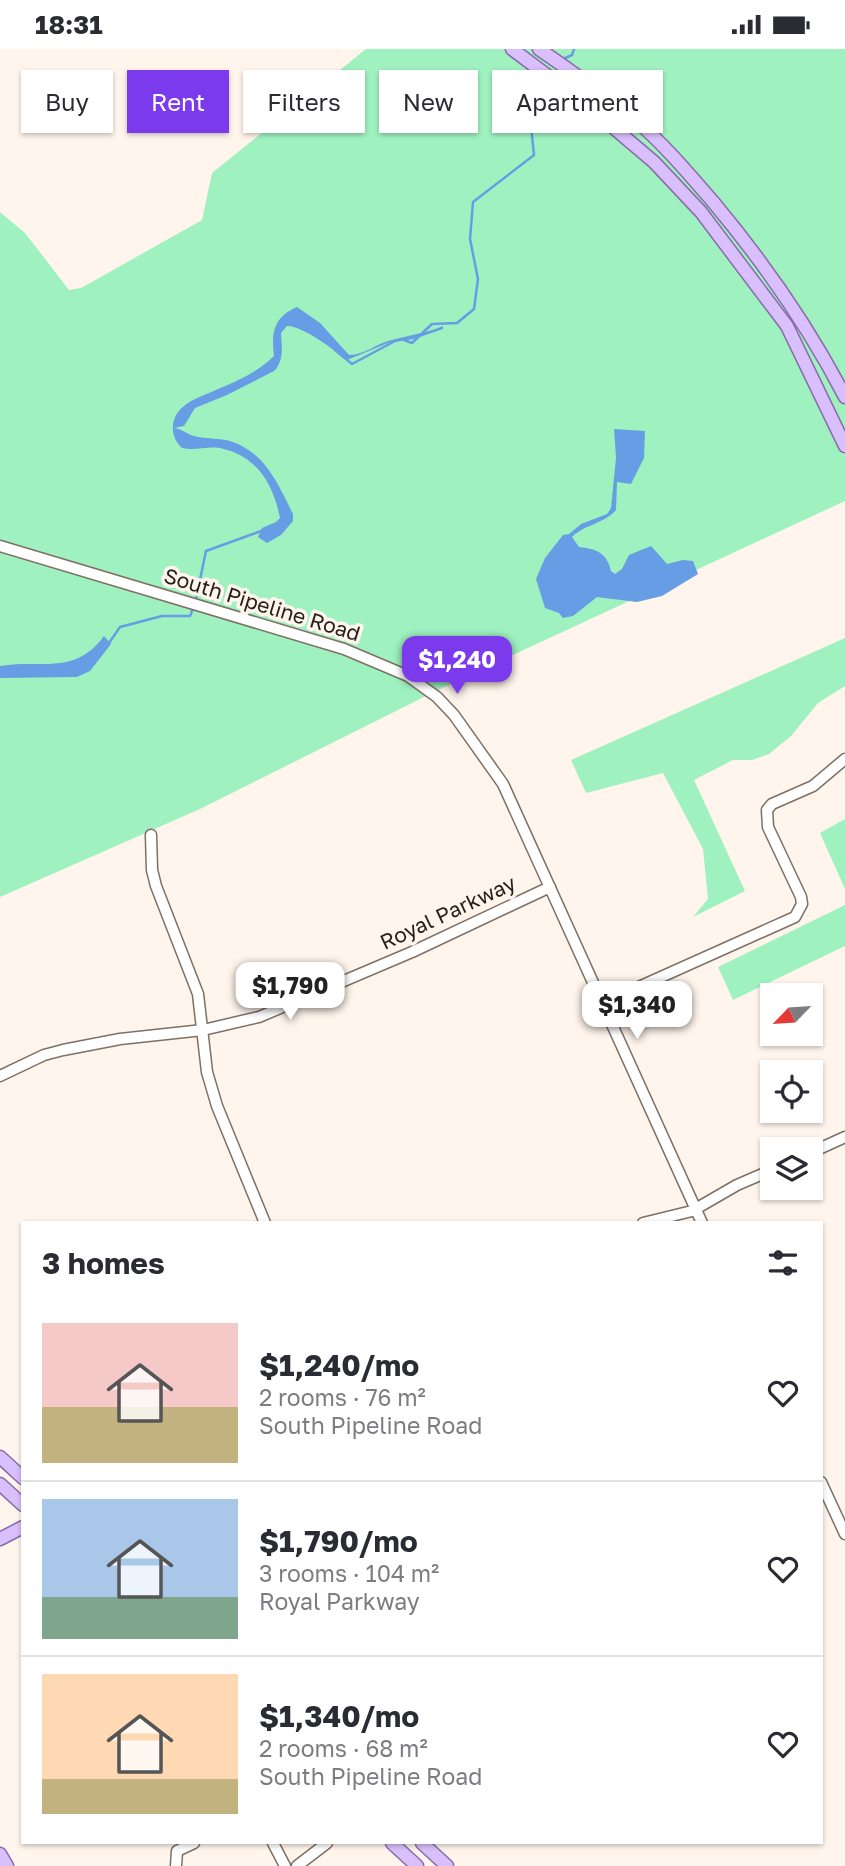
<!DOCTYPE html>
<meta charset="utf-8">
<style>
:root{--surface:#fff;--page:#f7f7f7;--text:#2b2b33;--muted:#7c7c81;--line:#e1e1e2;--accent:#7c3aed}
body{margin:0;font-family:"Golos Text",sans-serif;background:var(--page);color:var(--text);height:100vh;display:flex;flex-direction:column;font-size:26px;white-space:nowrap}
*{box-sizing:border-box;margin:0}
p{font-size:23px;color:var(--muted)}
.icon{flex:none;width:38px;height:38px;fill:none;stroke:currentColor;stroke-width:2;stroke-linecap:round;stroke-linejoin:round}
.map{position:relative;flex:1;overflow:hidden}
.side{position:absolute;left:21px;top:1172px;width:802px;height:623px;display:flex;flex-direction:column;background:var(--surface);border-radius:0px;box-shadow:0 2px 5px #0004}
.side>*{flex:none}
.top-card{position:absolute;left:21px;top:21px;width:803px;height:63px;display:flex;gap:14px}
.needle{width:46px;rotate:245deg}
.tools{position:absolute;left:760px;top:934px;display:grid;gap:14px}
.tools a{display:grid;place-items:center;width:63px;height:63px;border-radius:0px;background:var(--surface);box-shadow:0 2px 5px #0004;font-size:35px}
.price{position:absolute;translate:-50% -60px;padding:0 16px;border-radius:14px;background:#fff;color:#222;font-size:23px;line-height:46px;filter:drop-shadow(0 2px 4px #0008)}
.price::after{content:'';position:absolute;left:50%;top:42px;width:21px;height:16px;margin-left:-10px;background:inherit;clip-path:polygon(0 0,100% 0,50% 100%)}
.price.active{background:var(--accent);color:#fff}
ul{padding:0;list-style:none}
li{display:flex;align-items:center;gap:21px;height:175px;padding:0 21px}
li+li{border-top:2px solid var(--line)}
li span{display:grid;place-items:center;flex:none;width:196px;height:140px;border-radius:0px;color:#555}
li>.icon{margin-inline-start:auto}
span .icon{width:84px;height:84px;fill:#fffc;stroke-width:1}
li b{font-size:30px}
h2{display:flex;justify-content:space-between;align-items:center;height:84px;padding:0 21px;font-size:30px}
.chip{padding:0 24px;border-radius:0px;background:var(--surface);box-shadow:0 2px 5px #0004;font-size:24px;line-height:63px}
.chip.active{background:var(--accent);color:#fff}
.status{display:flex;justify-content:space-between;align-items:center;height:49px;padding:0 35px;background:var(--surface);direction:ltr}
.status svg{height:19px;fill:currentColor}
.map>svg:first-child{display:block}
.green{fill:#9ff1c0}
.water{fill:#669de4}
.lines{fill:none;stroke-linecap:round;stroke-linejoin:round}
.stream{stroke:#669de4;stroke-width:2.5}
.minor-casing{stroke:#7e7064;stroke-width:13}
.major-casing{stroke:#8a6caa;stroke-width:15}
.minor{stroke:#fff;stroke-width:10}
.major{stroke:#d9bffb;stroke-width:12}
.labels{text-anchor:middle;stroke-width:7;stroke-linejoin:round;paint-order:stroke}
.street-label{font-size:21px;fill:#251f1a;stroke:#fff5ec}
</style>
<div class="status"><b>18:31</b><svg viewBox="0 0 49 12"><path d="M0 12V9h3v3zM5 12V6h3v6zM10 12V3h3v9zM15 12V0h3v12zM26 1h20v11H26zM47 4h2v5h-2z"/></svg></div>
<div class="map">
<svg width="845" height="1817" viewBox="0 0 845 1817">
<rect width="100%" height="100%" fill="#fff5ec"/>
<g class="green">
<path d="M366,0H845V452L442,639L200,760L0,848V163L25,184L69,241L81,239L202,171L212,124Z"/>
<path d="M845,589V637L818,654L791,687L769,705L752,711H733L694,731L745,842L693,868L708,850L703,800L663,724L586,744L571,711Z"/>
<path d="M845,770V840L820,784Z"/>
<path d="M845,856V897L733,951L718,918Z"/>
</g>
<g class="water">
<path d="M297,258L320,274L349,306C365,306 377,294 392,291C410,286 426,284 443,277V280L414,290L388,294L347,311C334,301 303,277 287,277L281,284C282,298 284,312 274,322L227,346L195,359L184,377L174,379C183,380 187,386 198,388C208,390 220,389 230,392C265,403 278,435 293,465V472L281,486L267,494L258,488L262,479L276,473L280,469C273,434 257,407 220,399C207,397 195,402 182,399C169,387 170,368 184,357C193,349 208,345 218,340C238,332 259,322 274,307C271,283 274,268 297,258Z"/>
<path d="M614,380L645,382L644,409L631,435L617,433L616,461C604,475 585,475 572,488L579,498C597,500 607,504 611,522L615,525L622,520L629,506L651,497L667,515L683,511L693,512L698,525L662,547L637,553L597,548L573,567L563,569L559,564L545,559L536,530L545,509L563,486L569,485L581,475L607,465L611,459L616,409Z"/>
<path d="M104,587L111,595L90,622L77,628L0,629V617C41,610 75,627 104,587Z"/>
</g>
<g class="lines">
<g class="stream">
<path d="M561,11L572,6L574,0"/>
<path d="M404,291L412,294L432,275L457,274L474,260L478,230L470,190L473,153L534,106L526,30L537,24"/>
<path d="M335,301L352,315L395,292"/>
<path d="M196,550L206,502L261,482"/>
<path d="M109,594L120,578L162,567H190L194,557"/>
</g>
<defs>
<g id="minor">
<path d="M0,497L344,600L408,627L437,648L454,666L503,735L702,1174"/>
<path d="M151,786L152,821L156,837L198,945L207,1023L217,1057L265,1174"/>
<path d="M603,954L795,868L802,855L801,848L768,778L767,761L772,755L813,737L845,710"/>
<path d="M0,1027L44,1006L63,1001L120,990L203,981L259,968L412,903L550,838"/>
<path d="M810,1104L845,1088"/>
<path d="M643,1174L692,1162L737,1136L772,1121"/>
<path d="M821,1433L845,1485"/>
<path d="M273,1794L285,1817"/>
<path d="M176,1817L177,1802L194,1794"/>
<path d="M297,1817L327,1794"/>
</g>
<g id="major">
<path d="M512,0L588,57L654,113L701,163L787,277L845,397"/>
<path d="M539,0C571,22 603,45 633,69C663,94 689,125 714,154C764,214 809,278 845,348"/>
<path d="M0,1408L23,1429"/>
<path d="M0,1435L23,1456"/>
<path d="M0,1490L23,1478"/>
<path d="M392,1794L417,1817"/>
<path d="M422,1794L447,1817"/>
<path d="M0,1805L7,1817"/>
</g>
</defs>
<use href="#minor" class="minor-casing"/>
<use href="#major" class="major-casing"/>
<use href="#minor" class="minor"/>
<use href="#major" class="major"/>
</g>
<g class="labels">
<g class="street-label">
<text transform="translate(262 556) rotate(17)" y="7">South Pipeline Road</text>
<text transform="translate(448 864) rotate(-25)" y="7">Royal Parkway</text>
</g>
</g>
</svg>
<div class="tools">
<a><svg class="needle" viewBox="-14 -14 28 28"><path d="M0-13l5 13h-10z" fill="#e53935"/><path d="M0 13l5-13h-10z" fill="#7c7c81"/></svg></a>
<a><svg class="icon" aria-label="locate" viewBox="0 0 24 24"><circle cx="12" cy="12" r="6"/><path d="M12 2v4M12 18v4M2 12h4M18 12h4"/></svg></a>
<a><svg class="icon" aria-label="layers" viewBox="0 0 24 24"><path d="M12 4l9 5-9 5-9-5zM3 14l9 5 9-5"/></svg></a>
</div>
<b class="price active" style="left:457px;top:647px">$1,240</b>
<b class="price" style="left:290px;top:973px">$1,790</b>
<b class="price" style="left:637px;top:992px">$1,340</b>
<div class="top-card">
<a class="chip">Buy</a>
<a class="chip active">Rent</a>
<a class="chip">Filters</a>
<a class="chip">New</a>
<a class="chip">Apartment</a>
</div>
<section class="side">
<h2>3 homes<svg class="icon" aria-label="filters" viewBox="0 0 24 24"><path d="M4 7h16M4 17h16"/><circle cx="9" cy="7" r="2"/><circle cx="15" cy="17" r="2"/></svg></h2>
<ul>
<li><span style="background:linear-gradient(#f6c9c9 60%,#c2b280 0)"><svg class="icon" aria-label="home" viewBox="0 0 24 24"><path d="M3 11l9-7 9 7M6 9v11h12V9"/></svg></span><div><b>$1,240/mo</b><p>2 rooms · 76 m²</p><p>South Pipeline Road</p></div><svg class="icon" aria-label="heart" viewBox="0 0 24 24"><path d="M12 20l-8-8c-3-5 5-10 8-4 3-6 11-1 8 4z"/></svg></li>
<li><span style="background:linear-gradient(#a9c7e8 70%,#7fa58c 0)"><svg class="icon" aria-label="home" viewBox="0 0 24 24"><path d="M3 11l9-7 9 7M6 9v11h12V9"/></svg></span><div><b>$1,790/mo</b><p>3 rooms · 104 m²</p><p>Royal Parkway</p></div><svg class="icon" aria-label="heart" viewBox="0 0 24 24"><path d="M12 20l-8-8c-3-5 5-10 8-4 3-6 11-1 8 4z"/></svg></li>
<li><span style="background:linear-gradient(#ffd9b3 75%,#c2b280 0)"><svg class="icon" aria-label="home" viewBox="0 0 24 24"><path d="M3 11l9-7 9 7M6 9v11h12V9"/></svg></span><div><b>$1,340/mo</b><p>2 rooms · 68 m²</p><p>South Pipeline Road</p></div><svg class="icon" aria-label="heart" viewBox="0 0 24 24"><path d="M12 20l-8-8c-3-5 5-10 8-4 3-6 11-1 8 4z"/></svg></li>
</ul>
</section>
</div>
